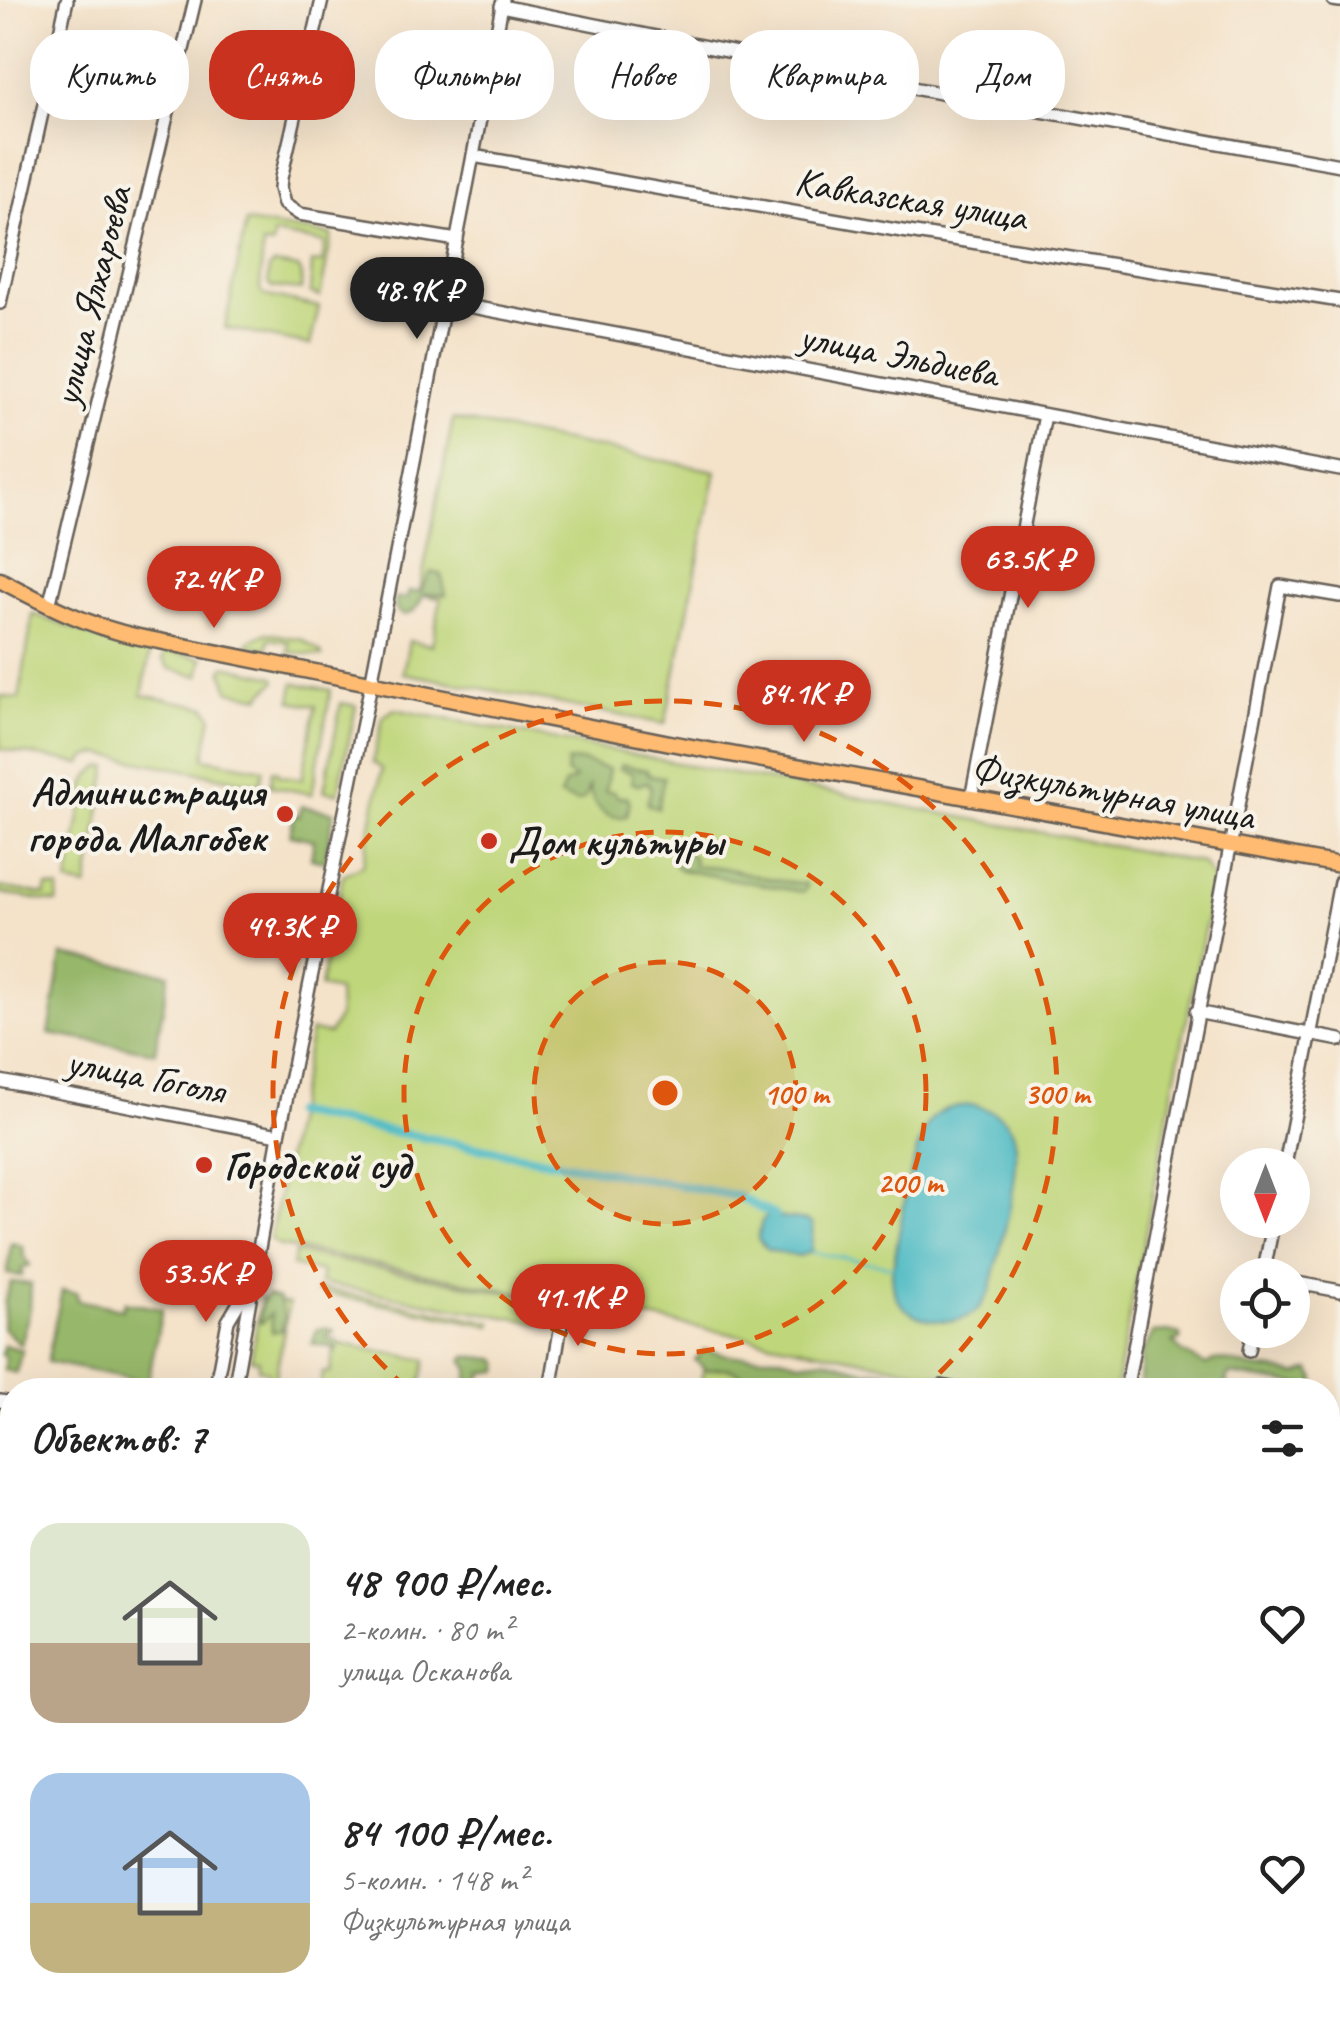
<!DOCTYPE html>
<html lang="ru">
<meta charset="utf-8">
<style>
:root{--surface:#fff;--page:#f2f2f2;--text:#222;--muted:#767676;--accent:#c8321e}
body{margin:0;font-family:Caveat,sans-serif;background:var(--page);color:var(--text);height:100vh;display:flex;flex-direction:column;font-size:38px;white-space:nowrap}
*{box-sizing:border-box;margin:0}
p{font-size:32px;color:var(--muted)}
.icon{flex:none;width:55px;height:55px;fill:none;stroke:currentColor;stroke-width:2;stroke-linecap:round;stroke-linejoin:round}
.map{position:relative;flex:1;overflow:hidden}
.sheet{position:absolute;left:0px;top:1378px;width:1340px;height:642px;display:flex;flex-direction:column;background:var(--surface);border-radius:40px 40px 0 0;box-shadow:0 10px 40px #0002}
.sheet>*{flex:none}
.banner{position:absolute;left:30px;top:30px;width:1280px;height:90px;display:flex;gap:20px}
.needle{width:65px;rotate:180deg}
.buttons{position:absolute;left:1220px;top:1148px;display:grid;gap:20px}
.buttons a{display:grid;place-items:center;width:90px;height:90px;border-radius:50%;background:var(--surface);box-shadow:0 10px 40px #0002;font-size:50px}
.price{position:absolute;translate:-50% -85px;padding:0 22px;border-radius:35px;background:var(--accent);color:#fff;font-size:32px;line-height:65px;filter:drop-shadow(0 2px 5px #0008)}
.price::after{content:'';position:absolute;left:50%;top:60px;width:30px;height:22px;margin-left:-15px;background:inherit;clip-path:polygon(0 0,100% 0,50% 100%)}
.price.current{background:#222;color:#fff}
ul{padding:0;list-style:none}
li{display:flex;align-items:center;gap:30px;height:250px;padding:0 30px}
li span{display:grid;place-items:center;flex:none;width:280px;height:200px;border-radius:30px;color:#555}
li>.icon{margin-inline-start:auto}
span .icon{width:120px;height:120px;fill:#fffc;stroke-width:1}
li b{font-size:42px}
h2{display:flex;justify-content:space-between;align-items:center;height:120px;padding:0 30px;font-size:42px}
.pill{padding:0 35px;border-radius:40px;background:var(--surface);box-shadow:0 10px 40px #0002;font-size:35px;line-height:90px}
.pill.current{background:var(--accent);color:#fff}
.map>svg:first-child{display:block}
.green{fill:#bfd67a;stroke:#6e794b;stroke-width:2.5}
.forest{fill:#97b76a;stroke:#5a6a43;stroke-width:2.5}
.water{fill:#4ab9c3;stroke:#336a70;stroke-width:2.5}
.lines{fill:none;stroke-linecap:round;stroke-linejoin:round}
.stream{stroke:#4ab9c3;stroke-width:2.5}
.canal{stroke:#4ab9c3;stroke-width:9}
.minor-casing{stroke:#686159;stroke-width:16}
.major-casing{stroke:#686159;stroke-width:19}
.minor{stroke:#fff;stroke-width:11}
.major{stroke:#febb71;stroke-width:14}
.ring{fill:none;stroke:#de560d;stroke-width:5;stroke-dasharray:18 12}
.poi-dot{fill:#c8321e;stroke:#f7f3e8;stroke-width:4}
.labels{text-anchor:middle;stroke-width:8;stroke-linejoin:round;paint-order:stroke}
.street-label{font-size:40px;fill:#1c1c1c;stroke:#f7f3e8}
.poi-label{font-size:40px;font-weight:bold;fill:#1c1c1c;stroke:#f7f3e8;text-anchor:start}
.centre{fill:#de560d;stroke:#f7f3e8;stroke-width:5}
.ring-label{font-size:30px;text-anchor:middle;font-weight:bold;fill:#de560d;stroke:#f7f3e8;stroke-width:8;stroke-linejoin:round;paint-order:stroke}
</style>
<div class="map">
<svg width="1340" height="2019" viewBox="0 0 1340 2019">
<rect width="100%" height="100%" fill="#f7f3e8"/>
<filter id="ink" filterUnits="userSpaceOnUse"><feTurbulence type="fractalNoise" baseFrequency=".01" numOctaves="2"/><feDisplacementMap in="SourceGraphic" scale="20" xChannelSelector="R" yChannelSelector="G"/><feConvolveMatrix kernelMatrix="1 2 1 2 8 2 1 2 1" color-interpolation-filters="sRGB"/></filter>
<filter id="wash" filterUnits="userSpaceOnUse"><feTurbulence type="fractalNoise" baseFrequency=".0048" numOctaves="4" result="noise"/><feDisplacementMap in="SourceGraphic" scale="40" xChannelSelector="R" yChannelSelector="G"/><feGaussianBlur stdDeviation="2.25" result="paint"/><feColorMatrix in="noise" values="0 0 0 0 0 0 0 0 0 0 0 0 0 0 0 0 0 1.4 0 .05"/><feComposite in="paint" operator="in"/></filter>
<g filter="url(#wash)">
<rect width="100%" height="100%" fill="#f4e2c9"/>
<g class="green">
<path d="M246,222L332,235L320,297L310,293L312,262L322,263L325,243L274,234L272,246L263,245L260,289L263,295L319,307L310,345L225,328Z"/>
<path d="M275,264L298,268L302,274L301,290L271,287L268,283L269,268Z"/>
<path d="M453,419L716,471L665,724L403,673L409,641L432,645L441,599L419,594Z"/>
<path d="M33,614L107,641L151,648L142,695L206,707L212,716L204,758L264,769L260,784L99,754L86,757L82,764L0,749V696L19,699Z"/>
<path d="M266,633L301,639L321,652L322,656L288,652L289,642L269,639L267,649L248,645L249,641Z"/>
<path d="M165,651L203,658L199,676L170,669L163,660Z"/>
<path d="M225,666L275,677L276,681L260,697L229,691L222,670Z"/>
<path d="M294,683L331,690L312,794L270,786L273,770L278,771V775L302,779L316,706L291,701Z"/>
<path d="M341,703L356,706L338,793L324,791Z"/>
<path d="M394,709L1202,863L1214,880L1115,1390H1016L278,1245L270,1239L311,1031L329,1034L339,1016L338,991L320,987L343,875L363,865L382,769L373,762L383,717Z"/>
<path d="M101,767H108L87,887L68,883L86,783L91,774Z"/>
<path d="M0,887L45,895L47,887L59,889L57,903L0,893Z"/>
<path d="M295,1252L560,1303L555,1326L320,1283L322,1272L292,1266Z"/>
<path d="M318,1288L492,1322V1326L317,1292Z"/>
<path d="M261,1298L289,1304L273,1390H265L268,1371L258,1369L259,1360L251,1359Z"/>
<path d="M327,1332L326,1341L426,1360L420,1390H306L307,1386L320,1388L323,1372L330,1373L334,1348L315,1344Z"/>
<path d="M706,1357L865,1390H699Z"/>
<path d="M6,1414L12,1415V1505L0,1502V1448Z"/>
<path d="M1328,1486L1340,1488V1649L1328,1647Z"/>
<path d="M0,1505L12,1507V1538L3,1536L0,1551Z"/>
</g>
<g class="forest">
<path d="M431,572L441,574L446,595L424,594C419,604 416,614 403,615L396,610L395,599L407,598L409,591L420,592Z"/>
<path d="M581,761L609,769L605,791L614,792L618,797H627L630,803L627,816C604,821 592,804 589,787L585,798L578,802L560,796L565,784L575,779L566,773L567,762Z"/>
<path d="M621,765L647,770L649,775L664,777L658,809L647,804L651,789L647,782L639,785L632,783V773L619,769Z"/>
<path d="M301,806L334,812L325,862L311,859L314,840L290,835L294,815L299,816Z"/>
<path d="M685,852L693,856L694,866C729,863 768,884 805,883L807,887L803,892L796,891L681,870L676,867L678,855Z"/>
<path d="M62,955L169,974L155,1052L49,1034Z"/>
<path d="M11,1243L23,1246L24,1257L30,1265L22,1268V1276L7,1274Z"/>
<path d="M11,1282L31,1284L30,1309L21,1345L3,1328L5,1300Z"/>
<path d="M62,1290L77,1293V1300L122,1309L124,1302L162,1309L148,1382L47,1362Z"/>
<path d="M267,1295L279,1299L285,1318L282,1330L272,1332L271,1314L262,1323L259,1322L261,1305Z"/>
<path d="M327,1328L334,1331L326,1337L339,1341L336,1354L334,1347L312,1344L317,1329Z"/>
<path d="M1168,1332L1180,1335V1340L1173,1342L1183,1353L1206,1365L1213,1360C1226,1360 1234,1363 1246,1366C1263,1371 1280,1368 1296,1375L1311,1370L1315,1380L1312,1387L1230,1374L1226,1379L1229,1390L1187,1387L1186,1390H1137L1140,1388L1142,1354L1153,1333Z"/>
<path d="M4,1345L22,1350L16,1373L4,1370L5,1357L1,1355Z"/>
<path d="M704,1350L733,1356H777L800,1362L824,1359L866,1371L881,1370L908,1380L921,1377L930,1390H823L821,1387L768,1390L766,1381L746,1383V1377C732,1367 722,1367 706,1370L695,1360Z"/>
<path d="M466,1356L496,1359L500,1363L499,1371L483,1373L480,1387L466,1390L469,1369L463,1360Z"/>
<path d="M343,2008H370L417,2019L429,2012L434,2019H357L354,2011Z"/>
</g>
<g class="water">
<path d="M974,1105C989,1110 1004,1114 1012,1130C1027,1160 998,1256 990,1291C986,1298 982,1306 976,1311C957,1327 917,1323 901,1304C893,1295 893,1285 892,1273C899,1239 911,1134 936,1115C947,1106 961,1106 974,1105Z"/>
<path d="M768,1216L808,1221L813,1225L811,1252L799,1256L767,1250L758,1239L762,1221Z"/>
</g>
<g class="lines">
<path class="stream" d="M811,1252L893,1267"/>
<path class="canal" d="M293,1113L737,1196L775,1216"/>
</g>
</g>
<g filter="url(#ink)">
<g class="lines">
<defs>
<g id="minor">
<path d="M322,0L281,178L280,188L284,204L299,214L457,240"/>
<path d="M1333,0L1340,1"/>
<path d="M501,6L918,89L1340,165"/>
<path d="M473,156L896,230L1340,301"/>
<path d="M446,302L1340,470"/>
<path d="M0,303L67,0"/>
<path d="M49,606L195,0"/>
<path d="M971,799L1045,415"/>
<path d="M1196,1012L1340,1040"/>
<path d="M0,1081L279,1135"/>
<path d="M1285,1165L1340,882"/>
<path d="M1263,1275L1274,1220"/>
<path d="M1292,1282L1340,1291"/>
<path d="M1249,1351L1253,1330"/>
<path d="M215,1390L228,1321L247,1289"/>
<path d="M234,1390L279,1135L371,684L503,0"/>
<path d="M550,1390L565,1301"/>
<path d="M941,1390L942,1386L961,1390"/>
<path d="M1126,1390L1280,586L1340,596"/>
<path d="M0,1401L12,1403"/>
<path d="M1328,1465L1340,1467"/>
<path d="M0,1601L12,1603"/>
<path d="M1328,1694L1334,1662"/>
<path d="M1328,1856L1340,1859"/>
<path d="M0,1950L12,1953"/>
<path d="M297,2008L357,2019"/>
<path d="M509,2008L531,2012"/>
<path d="M1218,2008L1276,2019"/>
<path d="M98,2019L100,2008"/>
<path d="M115,2019L117,2008"/>
<path d="M431,2019L433,2008"/>
<path d="M621,2019L623,2008"/>
<path d="M716,2019L718,2008"/>
<path d="M818,2019L820,2008"/>
<path d="M902,2019L904,2008"/>
<path d="M994,2019L997,2008"/>
<path d="M1085,2019L1087,2008"/>
<path d="M1174,2019L1177,2008"/>
</g>
<path id="major" d="M0,580C45,604 90,627 139,637L670,743L1340,865"/>
</defs>
<use href="#minor" class="minor-casing"/>
<use href="#major" class="major-casing"/>
<use href="#minor" class="minor"/>
<use href="#major" class="major"/>
</g>
</g>
<circle cx="665" cy="1093" r="131" fill="#de560d" fill-opacity=".12"/>
<g class="ring">
<circle cx="665" cy="1093" r="131"/>
<circle cx="665" cy="1093" r="261"/>
<path d="M408 1389A392 392 0 1 1 922 1389"/>
</g>
<g class="poi-dot">
<circle cx="285" cy="814" r="10"/>
<circle cx="489" cy="841" r="10"/>
<circle cx="204" cy="1165" r="10"/>
</g>
<g class="labels">
<g class="street-label">
<text transform="translate(911 198) rotate(9)" y="14">Кавказская улица</text>
<text transform="translate(91 296) rotate(-76)" y="14">улица Ялхароева</text>
<text transform="translate(899 354) rotate(11)" y="14">улица Эльдиева</text>
<text transform="translate(1113 791) rotate(10)" y="14">Физкультурная улица</text>
<text transform="translate(146 1075) rotate(11)" y="14">улица Гоголя</text>
</g>
<g class="poi-label">
<text x="265" y="805" text-anchor="end">Администрация<tspan x="265" dy="46">города Малгобек</tspan></text>
<text x="509" y="855">Дом культуры</text>
<text x="224" y="1179">Городской суд</text>
</g>
</g>
<circle cx="665" cy="1093" r="15" class="centre"/>
<g class="ring-label">
<text x="796" y="1104">100 m</text>
<text x="1057" y="1104">300 m</text>
<text x="910" y="1193">200 m</text>
</g>
</svg>
<div class="buttons">
<a><svg class="needle" viewBox="-14 -14 28 28"><path d="M0-13l5 13h-10z" fill="#e53935"/><path d="M0 13l5-13h-10z" fill="#767676"/></svg></a>
<a><svg class="icon" aria-label="locate" viewBox="0 0 24 24"><circle cx="12" cy="12" r="6"/><path d="M12 2v4M12 18v4M2 12h4M18 12h4"/></svg></a>
</div>
<b class="price current" style="left:417px;top:342px">48.9K ₽</b>
<b class="price" style="left:1028px;top:611px">63.5K ₽</b>
<b class="price" style="left:214px;top:631px">72.4K ₽</b>
<b class="price" style="left:804px;top:745px">84.1K ₽</b>
<b class="price" style="left:290px;top:978px">49.3K ₽</b>
<b class="price" style="left:206px;top:1325px">53.5K ₽</b>
<b class="price" style="left:578px;top:1349px">41.1K ₽</b>
<div class="banner">
<a class="pill">Купить</a>
<a class="pill current">Снять</a>
<a class="pill">Фильтры</a>
<a class="pill">Новое</a>
<a class="pill">Квартира</a>
<a class="pill">Дом</a>
</div>
<section class="sheet">
<h2>Объектов: 7<svg class="icon" aria-label="filters" viewBox="0 0 24 24"><path d="M4 7h16M4 17h16"/><circle cx="9" cy="7" r="2"/><circle cx="15" cy="17" r="2"/></svg></h2>
<ul>
<li><span style="background:linear-gradient(#dfe7d0 60%,#b9a48a 0)"><svg class="icon" aria-label="home" viewBox="0 0 24 24"><path d="M3 11l9-7 9 7M6 9v11h12V9"/></svg></span><div><b>48 900 ₽/мес.</b><p>2-комн. · 80 m²</p><p>улица Осканова</p></div><svg class="icon" aria-label="heart" viewBox="0 0 24 24"><path d="M12 20l-8-8c-3-5 5-10 8-4 3-6 11-1 8 4z"/></svg></li>
<li><span style="background:linear-gradient(#a9c7e8 65%,#c2b280 0)"><svg class="icon" aria-label="home" viewBox="0 0 24 24"><path d="M3 11l9-7 9 7M6 9v11h12V9"/></svg></span><div><b>84 100 ₽/мес.</b><p>5-комн. · 148 m²</p><p>Физкультурная улица</p></div><svg class="icon" aria-label="heart" viewBox="0 0 24 24"><path d="M12 20l-8-8c-3-5 5-10 8-4 3-6 11-1 8 4z"/></svg></li>
</ul>
</section>
</div>
